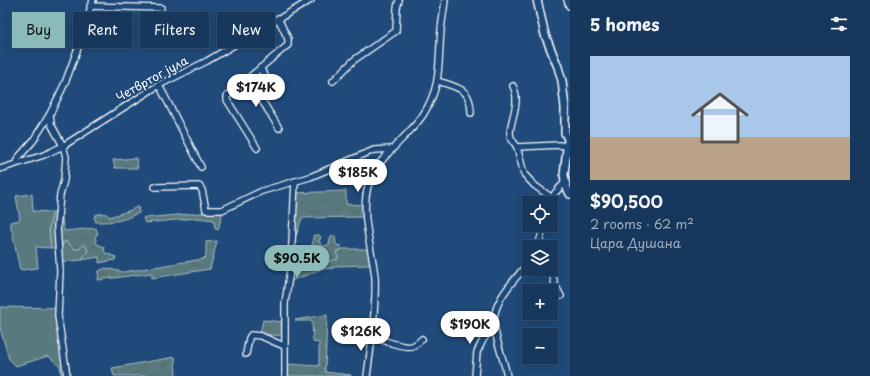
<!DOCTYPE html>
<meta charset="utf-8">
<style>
:root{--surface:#17385c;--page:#203f62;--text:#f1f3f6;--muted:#9eacbb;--line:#365272;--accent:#8bbbb9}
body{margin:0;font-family:"Playpen Sans",sans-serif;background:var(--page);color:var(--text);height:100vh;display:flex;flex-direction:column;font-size:15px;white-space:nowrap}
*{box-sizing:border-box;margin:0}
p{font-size:13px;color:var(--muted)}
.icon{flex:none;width:22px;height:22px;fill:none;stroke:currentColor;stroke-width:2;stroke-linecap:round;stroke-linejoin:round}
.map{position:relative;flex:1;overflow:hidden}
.sheet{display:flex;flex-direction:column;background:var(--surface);width:300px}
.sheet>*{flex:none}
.top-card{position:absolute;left:12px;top:12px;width:380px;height:36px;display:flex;gap:8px}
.tools{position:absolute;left:522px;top:196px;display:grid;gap:8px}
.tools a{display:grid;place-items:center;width:36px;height:36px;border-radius:0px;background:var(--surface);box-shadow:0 2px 10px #0003,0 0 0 1px var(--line);font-size:20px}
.price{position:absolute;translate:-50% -34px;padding:0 9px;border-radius:14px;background:#fff;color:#222;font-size:13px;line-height:26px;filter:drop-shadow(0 1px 2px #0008)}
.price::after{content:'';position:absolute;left:50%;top:24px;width:12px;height:9px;margin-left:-6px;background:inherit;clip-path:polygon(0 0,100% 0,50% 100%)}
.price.active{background:var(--accent);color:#111}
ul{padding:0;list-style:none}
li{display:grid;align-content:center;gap:8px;height:212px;padding:0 20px}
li+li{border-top:1px solid var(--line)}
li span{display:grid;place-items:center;height:124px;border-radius:0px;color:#555}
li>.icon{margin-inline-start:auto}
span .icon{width:72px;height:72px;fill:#fffc;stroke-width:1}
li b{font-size:17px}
h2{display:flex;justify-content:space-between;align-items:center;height:48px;padding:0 20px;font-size:17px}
.chip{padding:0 14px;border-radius:0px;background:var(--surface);box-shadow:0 2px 10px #0003,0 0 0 1px var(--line);font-size:14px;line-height:36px}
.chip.active{background:var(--accent);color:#111}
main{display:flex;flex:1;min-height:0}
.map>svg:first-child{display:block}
.green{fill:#597a7f;stroke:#acbcbf}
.forest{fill:url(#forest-crowns);stroke:#acbcbf}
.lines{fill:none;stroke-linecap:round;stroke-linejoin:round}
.minor-casing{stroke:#fff;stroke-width:8}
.tertiary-casing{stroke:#fff;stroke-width:10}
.minor{stroke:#1f4a7a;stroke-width:5.5}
.tertiary{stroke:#1f4a7a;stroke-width:7}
.labels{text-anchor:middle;stroke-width:4;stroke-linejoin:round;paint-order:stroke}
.street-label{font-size:12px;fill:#fff;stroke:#1f4a7a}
</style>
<main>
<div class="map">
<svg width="570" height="376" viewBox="0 0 570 376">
<defs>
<pattern id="forest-crowns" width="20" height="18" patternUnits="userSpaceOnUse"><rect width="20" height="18" fill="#597a7f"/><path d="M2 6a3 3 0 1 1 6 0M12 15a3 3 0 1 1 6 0" fill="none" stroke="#526366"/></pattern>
</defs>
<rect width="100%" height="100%" fill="#1f4a7a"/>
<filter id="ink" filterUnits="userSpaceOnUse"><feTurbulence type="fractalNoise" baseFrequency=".025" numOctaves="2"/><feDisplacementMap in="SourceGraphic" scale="8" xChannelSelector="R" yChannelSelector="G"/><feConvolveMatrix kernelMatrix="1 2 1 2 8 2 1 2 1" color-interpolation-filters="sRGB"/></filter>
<g filter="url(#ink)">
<g class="green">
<path d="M32,194L33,211L53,212L49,228L51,248L36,247L38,268L20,270L10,222L20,220L16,196Z"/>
<path d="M65,241L85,245L88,250L82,260L61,262L60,248Z"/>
<path d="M312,248L316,249L318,256L336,253L337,251H340L341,249H369L370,265L335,266L334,268L322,269L286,283L290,251L312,250Z"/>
<path d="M0,307L61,308L60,316L66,376H61L60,366L48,356L16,366L9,359L0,328Z"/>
</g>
<g class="forest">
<path d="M136,158L138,168H115L113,160Z"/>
<path d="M346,191V204L364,205L365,217L302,218L296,236H291L294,193Z"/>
<path d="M138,206L139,213C134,214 131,217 127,218C117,222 106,222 96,222L94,218L95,215C102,213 105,212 110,217C119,213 130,212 138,206Z"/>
<path d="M61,211L64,231L96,228L98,234L95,237L97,244L104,247L105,253L116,257L115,260L99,263V257L82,260L88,250L85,245H82L80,249H75L65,241L60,248H51L49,228L53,212Z"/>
<path d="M223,211L218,230L215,229L214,220L197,218L145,223L143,218Z"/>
<path d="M314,235H319L321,237L319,241L322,246L329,245L330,239L332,236H335L336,245L341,246L340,251H337L336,253L338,256V259L327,262L321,261L318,256L316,249L312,248L313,237Z"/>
<path d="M217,241L210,269L152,278V273L98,280L99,271L105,268L123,272L203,259L206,256V242Z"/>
<path d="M327,315L325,372L351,375V376H286V364L319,366V343L313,342L312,321H295V320Z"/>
<path d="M263,320L283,322V336L260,334Z"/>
<path d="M175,357L176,376H114L112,368Z"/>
</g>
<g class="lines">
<defs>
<g id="minor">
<path d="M567,0L569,6"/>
<path d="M90,6L161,8"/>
<path d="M260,68L277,94"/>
<path d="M248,78L279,128"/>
<path d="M333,81L354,60L396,31L397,8L399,0"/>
<path d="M438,81C458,88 471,88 471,113"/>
<path d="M159,85L201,167"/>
<path d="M513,86C521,102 511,117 510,133L511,138L517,147L524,174L534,185L552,198"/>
<path d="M517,147L559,145L567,146"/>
<path d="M257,148L227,100V96L288,45V39L278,18"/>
<path d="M16,163L18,158L33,141L50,114"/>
<path d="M0,169L44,155L63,146L159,85L207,61L311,0"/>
<path d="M155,187L199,186L202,190L206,210H222L262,191L310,177L374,150L393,149"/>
<path d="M550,203L555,193L565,182"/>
<path d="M538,247L544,225"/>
<path d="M551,268L555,285L561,296"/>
<path d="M422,339C419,342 416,345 412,346C405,348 383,341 377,337C373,335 373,332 373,328C374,311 376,294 375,277C372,247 360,215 368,186C377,156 406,140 423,115C442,85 438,64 441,30C442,20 444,10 445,0"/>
<path d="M246,354L249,338L251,335L261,336L284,346"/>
<path d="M67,376L58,316L60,271L57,227L60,195L64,180L66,157L63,146L51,124L50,114L65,83L78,48L93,0"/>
<path d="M285,376V303L291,263L295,181"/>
<path d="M367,376L372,338L374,334"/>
<path d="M475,376L477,352L483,340L494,325"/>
<path d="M507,376C504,360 496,341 494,325C492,300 516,279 529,262"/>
</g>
<path id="tertiary" d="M537,0L545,35L558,67L562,81L565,108V133L568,139L564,175L566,186L570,194"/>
</defs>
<use href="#minor" class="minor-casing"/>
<use href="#tertiary" class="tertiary-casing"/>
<use href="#minor" class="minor"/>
<use href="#tertiary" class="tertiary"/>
</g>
</g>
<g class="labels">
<g class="street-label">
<text transform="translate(152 79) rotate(-29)" y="4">Четвртог јула</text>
</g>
</g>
</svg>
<div class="tools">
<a><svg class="icon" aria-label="locate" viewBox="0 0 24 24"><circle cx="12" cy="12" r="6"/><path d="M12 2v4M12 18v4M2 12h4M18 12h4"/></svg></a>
<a><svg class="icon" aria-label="layers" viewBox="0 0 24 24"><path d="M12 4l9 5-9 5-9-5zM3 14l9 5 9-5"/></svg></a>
<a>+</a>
<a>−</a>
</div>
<b class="price" style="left:256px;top:108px">$174K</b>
<b class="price" style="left:358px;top:193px">$185K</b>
<b class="price active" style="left:297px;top:279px">$90.5K</b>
<b class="price" style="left:470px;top:345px">$190K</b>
<b class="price" style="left:361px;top:352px">$126K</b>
<div class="top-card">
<a class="chip active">Buy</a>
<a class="chip">Rent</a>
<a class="chip">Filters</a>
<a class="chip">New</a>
</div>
</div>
<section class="sheet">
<h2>5 homes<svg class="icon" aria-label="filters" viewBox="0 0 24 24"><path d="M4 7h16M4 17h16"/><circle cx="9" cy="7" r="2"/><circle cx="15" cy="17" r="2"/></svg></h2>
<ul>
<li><span style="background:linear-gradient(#a9c7e8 65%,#b9a48a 0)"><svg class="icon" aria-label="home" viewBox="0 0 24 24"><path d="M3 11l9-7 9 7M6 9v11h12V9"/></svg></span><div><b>$90,500</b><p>2 rooms · 62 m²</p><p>Цара Душана</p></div></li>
</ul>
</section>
</main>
